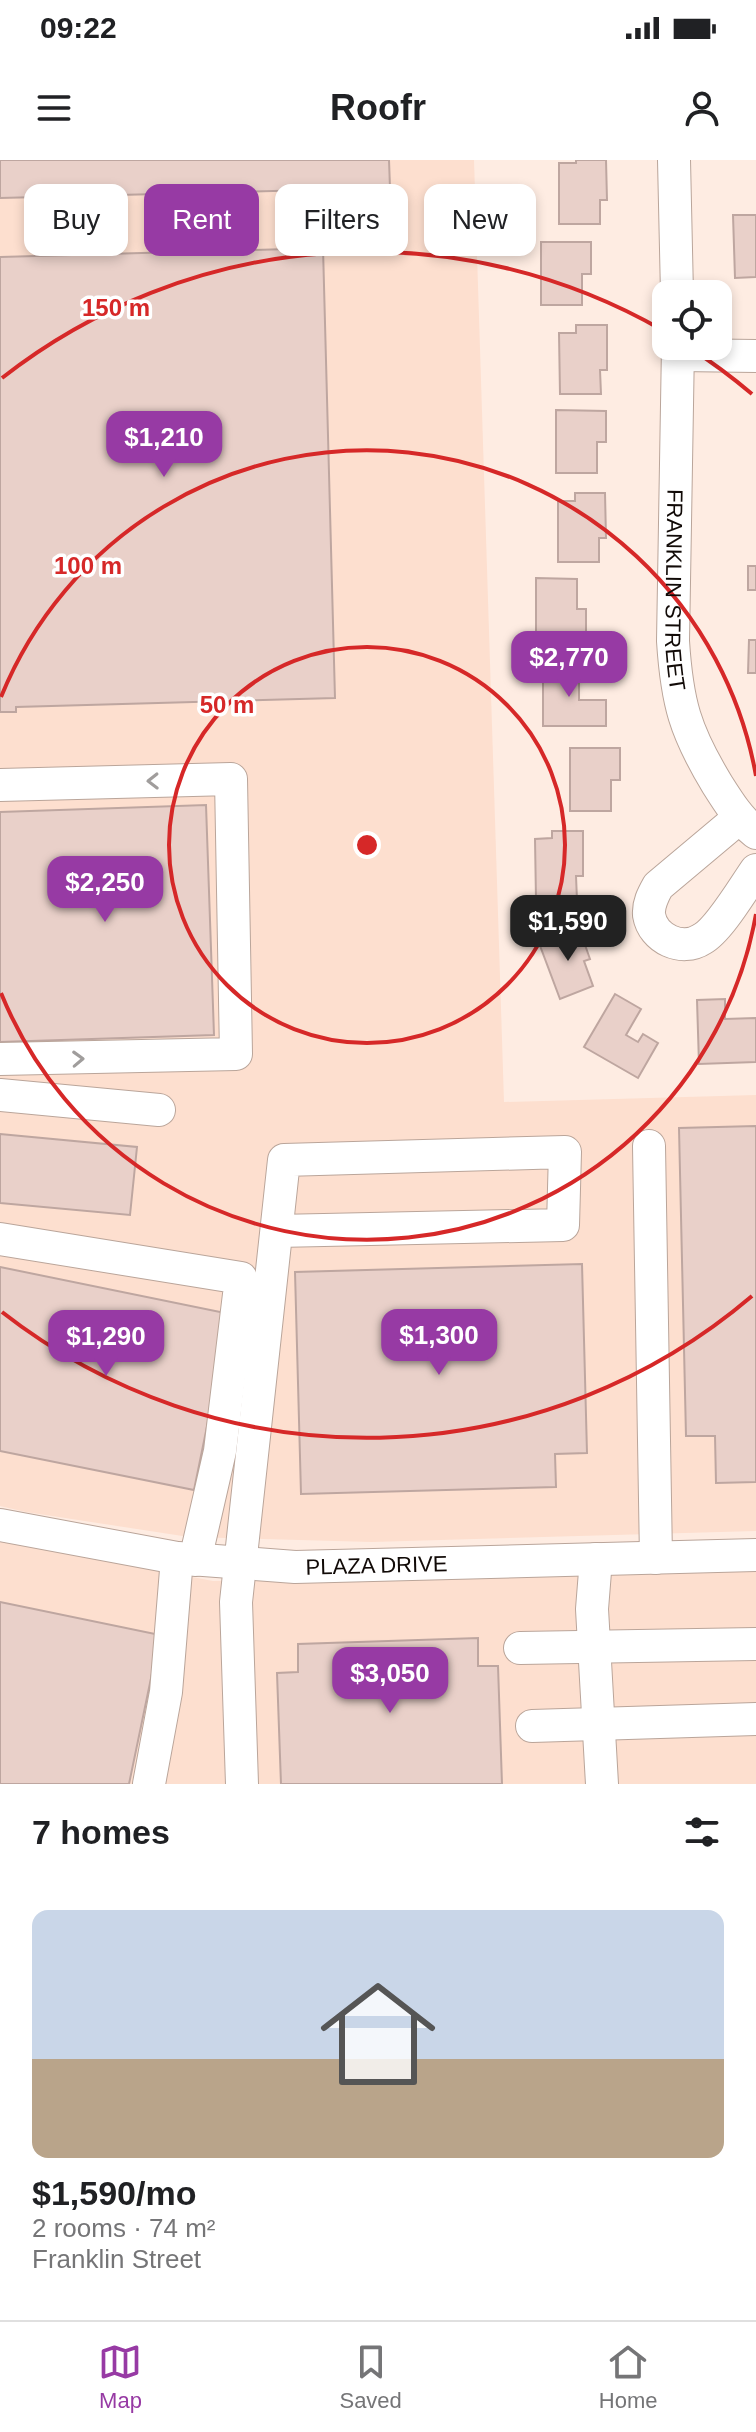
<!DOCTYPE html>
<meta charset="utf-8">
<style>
:root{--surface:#fff;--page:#f2f2f2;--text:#202124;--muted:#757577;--line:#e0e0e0;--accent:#973aa4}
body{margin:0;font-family:Arial,sans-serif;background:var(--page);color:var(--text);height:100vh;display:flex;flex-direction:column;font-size:30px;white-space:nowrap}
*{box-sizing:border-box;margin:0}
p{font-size:26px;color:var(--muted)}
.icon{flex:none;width:44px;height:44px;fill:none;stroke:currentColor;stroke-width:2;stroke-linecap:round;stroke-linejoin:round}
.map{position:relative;height:1624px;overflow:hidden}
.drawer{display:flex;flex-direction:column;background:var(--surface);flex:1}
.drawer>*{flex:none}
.guide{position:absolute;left:24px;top:24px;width:708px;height:72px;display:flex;gap:16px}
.tools{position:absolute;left:652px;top:120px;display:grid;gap:16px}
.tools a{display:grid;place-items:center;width:80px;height:80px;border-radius:16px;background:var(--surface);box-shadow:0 4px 12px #0003;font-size:40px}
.price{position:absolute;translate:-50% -68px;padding:0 18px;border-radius:16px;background:var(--accent);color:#fff;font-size:26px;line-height:52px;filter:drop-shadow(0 2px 4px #0008)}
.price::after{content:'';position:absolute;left:50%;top:48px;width:24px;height:18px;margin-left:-12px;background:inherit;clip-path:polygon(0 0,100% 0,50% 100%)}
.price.on{background:#222;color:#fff}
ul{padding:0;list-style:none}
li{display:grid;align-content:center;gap:16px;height:424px;padding:0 32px}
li+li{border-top:2px solid var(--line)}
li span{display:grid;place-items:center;height:248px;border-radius:16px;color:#555}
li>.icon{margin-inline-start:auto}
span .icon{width:144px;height:144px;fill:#fffc;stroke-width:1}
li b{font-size:34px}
h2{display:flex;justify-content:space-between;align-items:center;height:96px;padding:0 32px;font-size:34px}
.tag{padding:0 28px;border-radius:16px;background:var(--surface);box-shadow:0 4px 12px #0003;font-size:28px;line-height:72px}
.tag.on{background:var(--accent);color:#fff}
.status{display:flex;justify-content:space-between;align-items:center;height:56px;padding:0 40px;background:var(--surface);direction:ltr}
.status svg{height:22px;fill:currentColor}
header{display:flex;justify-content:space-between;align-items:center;height:104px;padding:0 32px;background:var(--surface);font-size:36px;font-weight:700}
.tab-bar{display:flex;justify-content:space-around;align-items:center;height:112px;border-top:2px solid var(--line);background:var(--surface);font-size:22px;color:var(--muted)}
.tab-bar a{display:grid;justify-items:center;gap:4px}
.tab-bar .on{color:var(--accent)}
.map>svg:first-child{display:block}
.built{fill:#fddfcf}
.building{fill:#e9d0c9;stroke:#bea6a0;stroke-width:2}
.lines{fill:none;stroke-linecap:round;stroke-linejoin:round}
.minor-casing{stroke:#baa59a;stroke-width:34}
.minor{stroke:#fff;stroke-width:32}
.oneway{stroke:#a09d9c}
.ring{fill:none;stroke:#d62828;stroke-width:4}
.labels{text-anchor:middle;stroke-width:7;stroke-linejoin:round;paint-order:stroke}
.street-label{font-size:22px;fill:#110a07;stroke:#fff}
.centre{fill:#d62828;stroke:#fff;stroke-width:4}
.ring-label{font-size:24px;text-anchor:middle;font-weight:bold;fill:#d62828;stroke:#fff;stroke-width:7;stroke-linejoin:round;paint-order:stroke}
</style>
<div class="status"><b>09:22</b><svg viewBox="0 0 49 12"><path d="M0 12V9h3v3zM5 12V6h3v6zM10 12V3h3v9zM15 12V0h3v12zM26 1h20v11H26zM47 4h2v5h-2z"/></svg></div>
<header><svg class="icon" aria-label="menu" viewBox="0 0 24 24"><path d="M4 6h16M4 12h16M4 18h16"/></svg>Roofr<svg class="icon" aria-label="person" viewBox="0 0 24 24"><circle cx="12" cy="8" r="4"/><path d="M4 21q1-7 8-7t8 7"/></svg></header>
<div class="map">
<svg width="756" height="1624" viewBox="0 0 756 1624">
<rect width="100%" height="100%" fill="#feece2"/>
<g class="built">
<path d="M0,0H474L504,942L756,935V1371L372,1382L189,1377L26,1352L0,1346Z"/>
<path d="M0,1380L213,1421L756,1410V1624H0Z"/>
</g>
<g class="building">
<path d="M0,0H389L390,28L0,38Z"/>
<path d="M576,0H606L607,40H600V64H559V3H576Z"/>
<path d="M733,55H756V117L735,118Z"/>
<path d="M541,82H591V114H582V145H541Z"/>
<path d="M323,88L335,538L16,547V552H0V97Z"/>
<path d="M576,165H607V210H600L601,234H560L559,173H576Z"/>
<path d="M556,250L606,251V282H597V313H556Z"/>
<path d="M575,333H605L606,378H599V402H558V341H575Z"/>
<rect x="748" y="406" width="8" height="24"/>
<path d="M536,418L577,419V449H586V481H536Z"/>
<path d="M749,480H756V513H748Z"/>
<path d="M543,504H579V540H606V566H543Z"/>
<path d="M570,588H620V620H611V651H570Z"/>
<path d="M206,645L214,875L0,882V652Z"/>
<path d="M552,671H583V716H576L577,740H536L535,679L552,678Z"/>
<path d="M579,768L590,799L584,801L593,826L560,839L539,783Z"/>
<path d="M615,834L641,849L626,875L638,882L643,874L658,883L638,918L584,887Z"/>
<path d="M725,839V859L756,858V902L699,904L697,840Z"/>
<path d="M756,966V1322L716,1323L715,1276H686L679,968Z"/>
<path d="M0,974L137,987L130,1055L0,1043Z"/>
<path d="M582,1104L587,1293L555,1294L556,1327L301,1334L295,1112Z"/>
<path d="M0,1107L230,1154L194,1330L0,1291Z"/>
<path d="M0,1442L160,1475L129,1624H0Z"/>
<path d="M478,1478V1506H498L502,1624H281L277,1513L298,1512V1484Z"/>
</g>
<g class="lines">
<defs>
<g id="minor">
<path d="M674,0L677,134"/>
<path id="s1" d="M678,186L673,481C677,543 685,571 717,624C729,643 739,659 756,673"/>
<path d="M679,195L756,196"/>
<path d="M0,625L231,619L236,894L0,899"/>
<path d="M739,658L658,726C653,735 648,744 649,755C653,779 682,792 702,779C719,770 744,727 756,710"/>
<path d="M0,935L159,950"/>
<path d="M649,986L656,1398"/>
<path d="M0,1079L241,1118L220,1291L195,1400"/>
<path id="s2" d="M0,1365L177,1398L295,1407L756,1395"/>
<path d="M596,1399L592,1449L602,1624"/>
<path d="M520,1488L756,1484"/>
<path d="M532,1566L756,1559"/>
<path d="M149,1624L166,1532L177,1398"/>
<path d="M242,1624L236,1442L284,1000L565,992L563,1065L277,1071"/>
</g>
</defs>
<use href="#minor" class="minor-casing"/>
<use href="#minor" class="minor"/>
</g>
<defs><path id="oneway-chevron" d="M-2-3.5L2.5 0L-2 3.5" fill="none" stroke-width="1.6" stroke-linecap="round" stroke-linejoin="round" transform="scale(2)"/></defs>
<g class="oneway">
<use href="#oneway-chevron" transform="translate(153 621) rotate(179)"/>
<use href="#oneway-chevron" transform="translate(78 899) rotate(-2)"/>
</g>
<g class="ring">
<circle cx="367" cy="685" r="198"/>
<path d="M756 754A395 395 0 0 1 1 833M1 537A395 395 0 0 1 756 616"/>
<path d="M752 1136A593 593 0 0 1 2 1152M2 218A593 593 0 0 1 664 171M690 188A593 593 0 0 1 752 234"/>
</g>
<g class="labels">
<g class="street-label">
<text dy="8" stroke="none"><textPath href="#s1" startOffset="244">FRANKLIN STREET</textPath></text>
<text dy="8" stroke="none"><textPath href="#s2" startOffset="380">PLAZA DRIVE</textPath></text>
</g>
</g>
<circle cx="367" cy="685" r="12" class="centre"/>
<g class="ring-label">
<text x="116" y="156">150 m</text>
<text x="88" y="414">100 m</text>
<text x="227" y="553">50 m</text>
</g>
</svg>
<div class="tools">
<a><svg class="icon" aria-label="locate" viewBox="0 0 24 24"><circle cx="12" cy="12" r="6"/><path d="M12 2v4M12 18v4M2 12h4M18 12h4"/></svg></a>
</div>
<b class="price" style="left:164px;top:319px">$1,210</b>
<b class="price" style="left:569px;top:539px">$2,770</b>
<b class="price" style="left:105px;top:764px">$2,250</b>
<b class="price on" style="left:568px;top:803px">$1,590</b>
<b class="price" style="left:439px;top:1217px">$1,300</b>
<b class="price" style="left:106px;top:1218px">$1,290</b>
<b class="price" style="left:390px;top:1555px">$3,050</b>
<div class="guide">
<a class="tag">Buy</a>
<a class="tag on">Rent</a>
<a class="tag">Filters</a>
<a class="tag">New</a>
</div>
</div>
<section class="drawer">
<h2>7 homes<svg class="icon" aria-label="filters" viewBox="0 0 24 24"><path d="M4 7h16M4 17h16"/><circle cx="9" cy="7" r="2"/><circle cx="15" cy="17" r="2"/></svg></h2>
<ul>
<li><span style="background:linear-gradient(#c9d6e8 60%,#b9a48a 0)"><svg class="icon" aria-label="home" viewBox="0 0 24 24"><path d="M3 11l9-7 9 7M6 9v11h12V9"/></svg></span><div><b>$1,590/mo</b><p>2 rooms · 74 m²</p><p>Franklin Street</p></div></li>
</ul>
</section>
<nav class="tab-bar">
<a class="on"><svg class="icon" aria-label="map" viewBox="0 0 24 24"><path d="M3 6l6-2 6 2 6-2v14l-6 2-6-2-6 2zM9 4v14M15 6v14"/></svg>Map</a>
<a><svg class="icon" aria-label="saved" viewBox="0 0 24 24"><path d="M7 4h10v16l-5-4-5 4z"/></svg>Saved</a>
<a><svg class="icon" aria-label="home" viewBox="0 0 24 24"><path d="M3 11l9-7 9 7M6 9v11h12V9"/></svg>Home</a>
</nav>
